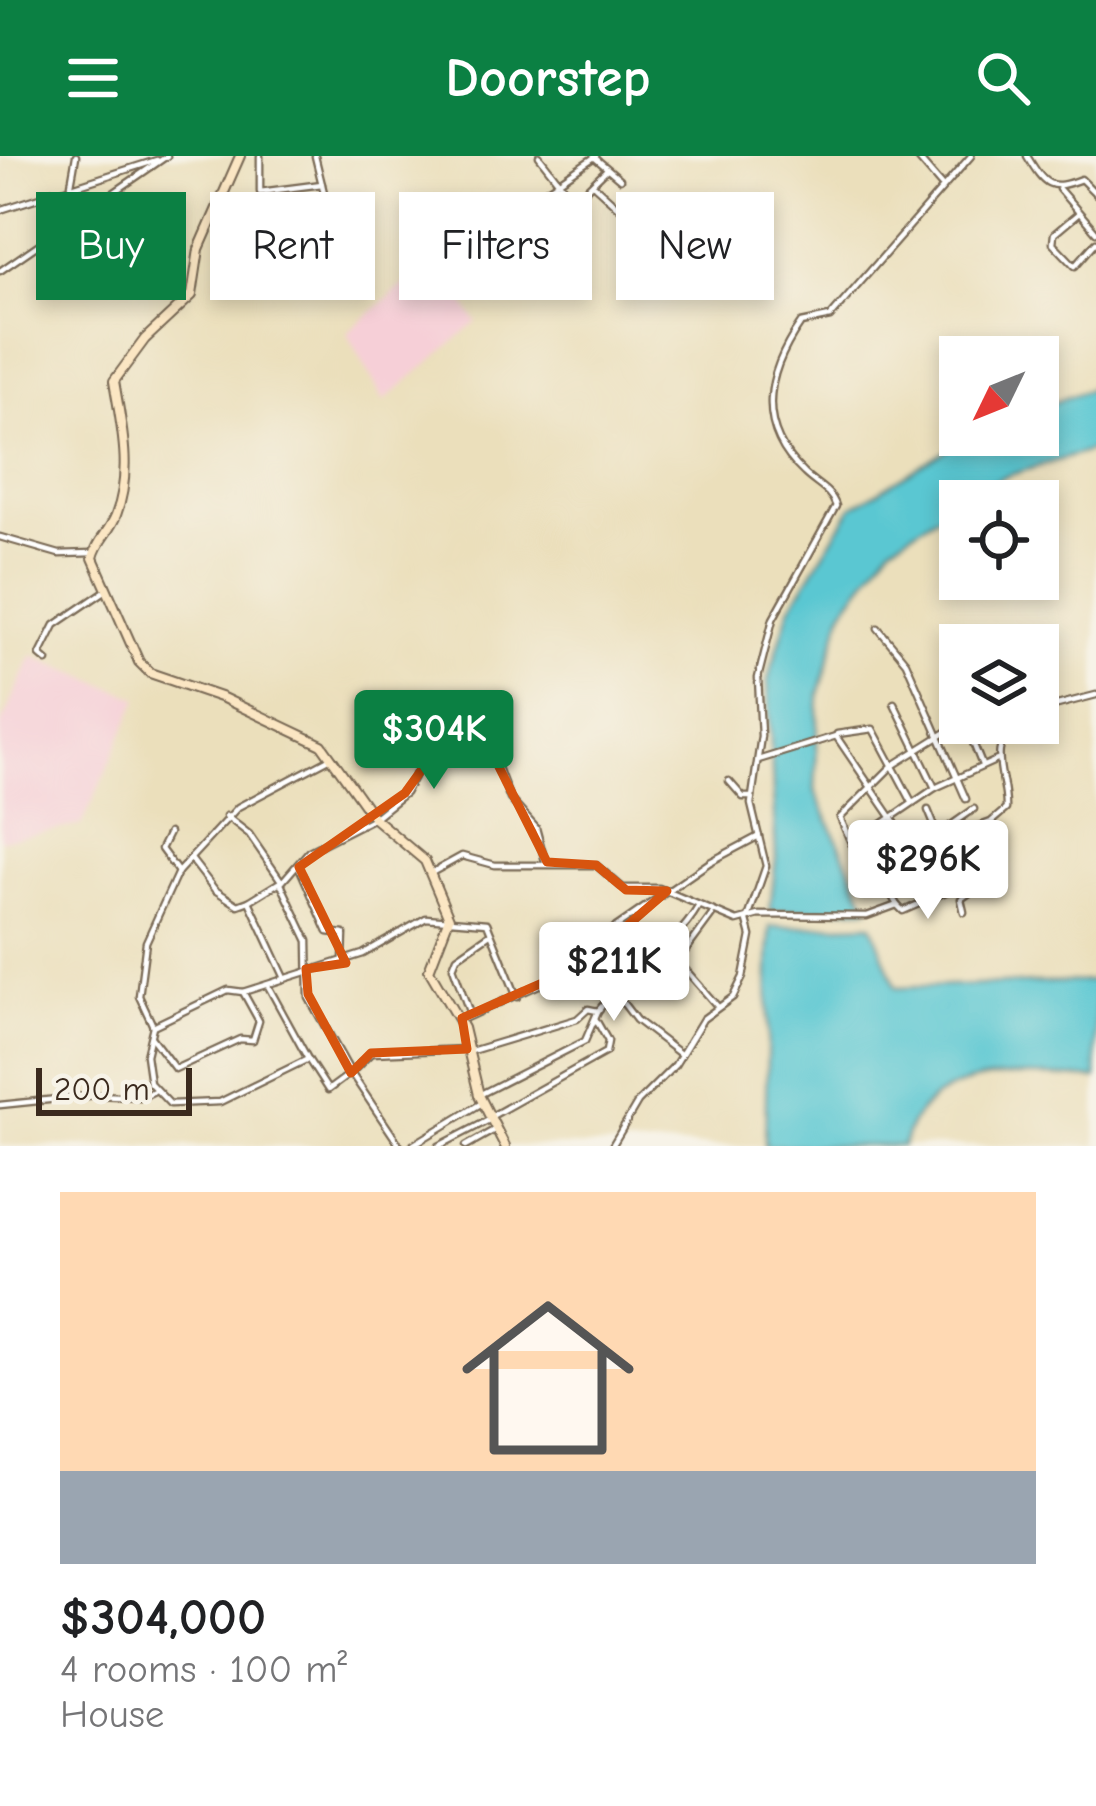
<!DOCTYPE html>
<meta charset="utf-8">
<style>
:root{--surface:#fff;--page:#f2f2f2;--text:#202124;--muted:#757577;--line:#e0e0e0;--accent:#0b8043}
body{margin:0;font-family:"Comic Neue",sans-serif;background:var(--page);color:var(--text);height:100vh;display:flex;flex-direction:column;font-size:45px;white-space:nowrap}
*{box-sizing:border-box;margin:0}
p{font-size:39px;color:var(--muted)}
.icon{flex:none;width:66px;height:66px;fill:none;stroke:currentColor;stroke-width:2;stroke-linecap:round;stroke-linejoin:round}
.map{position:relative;height:990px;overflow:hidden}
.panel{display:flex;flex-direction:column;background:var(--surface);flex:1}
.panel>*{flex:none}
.top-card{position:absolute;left:36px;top:36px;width:1026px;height:108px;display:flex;gap:24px}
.needle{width:78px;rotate:227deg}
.tools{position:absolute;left:939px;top:180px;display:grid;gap:24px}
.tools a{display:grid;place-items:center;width:120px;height:120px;border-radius:0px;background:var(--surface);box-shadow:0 6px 18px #0003;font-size:60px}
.scale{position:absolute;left:36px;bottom:30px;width:156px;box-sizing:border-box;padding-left:12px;border:6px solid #3b2a1e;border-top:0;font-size:33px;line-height:42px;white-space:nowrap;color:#3b2a1e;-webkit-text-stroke:9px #f7f3e8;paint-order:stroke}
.price{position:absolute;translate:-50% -102px;padding:0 27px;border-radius:12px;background:#fff;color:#222;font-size:39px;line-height:78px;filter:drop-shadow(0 3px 6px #0008)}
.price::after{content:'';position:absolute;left:50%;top:72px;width:36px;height:27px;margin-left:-18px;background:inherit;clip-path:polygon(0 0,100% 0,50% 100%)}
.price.current{background:var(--accent);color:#fff}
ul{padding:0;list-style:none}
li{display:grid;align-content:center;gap:24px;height:636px;padding:0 60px}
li+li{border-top:3px solid var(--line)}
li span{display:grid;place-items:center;height:372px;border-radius:0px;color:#555}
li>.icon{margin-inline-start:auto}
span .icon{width:216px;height:216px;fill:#fffc;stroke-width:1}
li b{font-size:51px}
.chip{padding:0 42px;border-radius:0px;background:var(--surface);box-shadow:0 6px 18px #0003;font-size:42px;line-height:108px}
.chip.current{background:var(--accent);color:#fff}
header{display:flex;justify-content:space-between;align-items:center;height:156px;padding:0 60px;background:var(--accent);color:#fff;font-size:54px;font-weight:600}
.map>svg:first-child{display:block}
.built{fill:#f6cfd7}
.water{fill:#5ac7d2;stroke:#4a7878;stroke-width:3}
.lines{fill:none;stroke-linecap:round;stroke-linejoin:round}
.street-casing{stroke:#796955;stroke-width:9}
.secondary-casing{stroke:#796955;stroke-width:12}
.street{stroke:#fff;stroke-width:4.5}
.secondary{stroke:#fbe6c3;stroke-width:8}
.marked{fill:none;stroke:#d7540e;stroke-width:9;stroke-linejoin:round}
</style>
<header><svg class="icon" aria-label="menu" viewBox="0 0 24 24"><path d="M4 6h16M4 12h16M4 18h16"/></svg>Doorstep<svg class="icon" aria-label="search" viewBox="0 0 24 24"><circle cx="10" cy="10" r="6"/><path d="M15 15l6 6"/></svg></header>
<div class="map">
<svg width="1096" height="990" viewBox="0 0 1096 990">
<rect width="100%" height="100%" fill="#f7f3e8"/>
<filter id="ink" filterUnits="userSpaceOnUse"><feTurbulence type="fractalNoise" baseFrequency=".00833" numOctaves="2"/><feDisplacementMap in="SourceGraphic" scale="24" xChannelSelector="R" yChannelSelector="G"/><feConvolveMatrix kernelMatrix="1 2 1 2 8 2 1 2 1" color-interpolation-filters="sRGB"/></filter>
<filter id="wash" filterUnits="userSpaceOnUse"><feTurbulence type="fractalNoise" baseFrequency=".004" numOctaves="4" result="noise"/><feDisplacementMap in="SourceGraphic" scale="48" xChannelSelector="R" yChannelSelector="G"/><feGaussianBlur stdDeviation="2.7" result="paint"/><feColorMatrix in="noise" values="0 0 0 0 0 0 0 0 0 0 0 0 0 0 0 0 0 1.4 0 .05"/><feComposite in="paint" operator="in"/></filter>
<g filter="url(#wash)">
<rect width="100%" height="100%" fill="#ebdfbb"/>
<g class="built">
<path d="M434,103L477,166L384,245L347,177Z"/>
<path d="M32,500L139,542L82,669L0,684V571Z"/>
</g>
<g class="water">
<path d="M1096,231V293L1003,321L960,345L891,389L843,455L819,538L815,635L869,752L770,755L776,702L768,525L790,452L852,351L971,279H1038V252Z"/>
<path d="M872,768L896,832L1096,825V923C1027,919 924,906 903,990H765L770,771Z"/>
</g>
</g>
<g filter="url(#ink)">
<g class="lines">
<defs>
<g id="street">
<path d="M260,0V36L322,28"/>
<path d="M315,0L329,57"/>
<path d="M539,0L574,45L607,13"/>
<path d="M916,0L941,29"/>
<path d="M1027,0C1045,30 1050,35 1081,23L1096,38"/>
<path d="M594,1L620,23"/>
<path d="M71,28L76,0"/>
<path d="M595,30L626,58"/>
<path d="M1059,33L1096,76"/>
<path d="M51,35L70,65"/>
<path d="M0,54L157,4"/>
<path d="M1079,57L1054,78L1053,87L1075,110L1096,86"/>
<path d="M528,67L521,51L596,0"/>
<path d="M0,115L167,0"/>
<path d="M0,381L59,398L93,397"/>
<path d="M878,472L906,506L966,643"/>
<path d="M47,505L40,499L55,469L105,435"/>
<path d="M894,547L935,632"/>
<path d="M1038,554L1096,539"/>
<path d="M965,567L982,609"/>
<path d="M837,578L873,573L912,646"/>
<path d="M329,603L238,651L178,716L146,786L139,840L153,870L146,899L150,927L170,948L220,946L308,903L328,934L351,917L400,990"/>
<path d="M758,604L836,580L913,693"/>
<path d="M729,625L743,641H752"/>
<path d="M928,654L940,683"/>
<path d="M226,660L249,678L282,726L309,695L374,662L405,637L424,603L459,562L494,601L510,643L536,672L545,705"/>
<path d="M879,670L935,632L997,604"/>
<path d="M169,677L161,693L178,716"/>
<path d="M954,679L971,736L961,743L964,756"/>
<path d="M947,680L950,670L974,653"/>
<path d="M935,685L952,730"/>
<path d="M902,698L909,712"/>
<path d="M191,703L215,734L238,749L249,745L284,820"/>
<path d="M874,709L860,707L840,662L892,610L961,567"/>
<path d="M299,711L328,776L344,778L343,804"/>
<path d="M433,716L462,700L495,709H596L623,732H659L737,765L759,759L867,760L897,749L874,709L991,666L1006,653C1007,619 985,595 1016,567"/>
<path d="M249,745L280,726L308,785L309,842L351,917L371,897L467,893"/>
<path d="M897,749L903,755L966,727"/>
<path d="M712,759L678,805L718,851"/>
<path d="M268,830L308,903"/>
<path d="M614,835L636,864L679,897"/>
<path d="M470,858L453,811L457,801L490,778"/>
<path d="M459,865L581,810L616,771L710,706L759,680"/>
<path d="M153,870L228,834L243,836L363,798L426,762L487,767L517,841"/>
<path d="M151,881L175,913L240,883L253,884L259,865L243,836"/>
<path d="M468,896L577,863L588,853L598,855C628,817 675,791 698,751"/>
<path d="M479,939L585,885L598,855"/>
<path d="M0,949L96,939L142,941L154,935"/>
<path d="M490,961L606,896L608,885L596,864"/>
<path d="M411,990L482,947"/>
<path d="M439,990L491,963"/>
<path d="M466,990L496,973"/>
<path d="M612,990L638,946L675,909L703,863L733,841L743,821L751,780L747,765L766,710L751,648L761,580L758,522L773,463L836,350C831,334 816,329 804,317C755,271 766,217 801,167L830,161L971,0"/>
</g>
<path id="secondary" d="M240,0L199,93L192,139L145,183L114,225C121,268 133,315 116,359C110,375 96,386 93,402L139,506L150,517L223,542L322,589L374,662L425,705L449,762L429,814L463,872L479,939L505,990"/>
</defs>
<use href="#street" class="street-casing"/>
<use href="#secondary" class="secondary-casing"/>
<use href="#street" class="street"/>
<use href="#secondary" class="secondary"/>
</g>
</g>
<path class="marked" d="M459,562L494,601L547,706L596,709L626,734L667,735L581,810L462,862L467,893L371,897L351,917L308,838L306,813L346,807L299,711L405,637Z"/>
</svg>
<div class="tools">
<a><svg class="needle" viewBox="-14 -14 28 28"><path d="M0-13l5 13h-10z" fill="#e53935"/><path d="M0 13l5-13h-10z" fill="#757577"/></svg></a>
<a><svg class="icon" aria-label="locate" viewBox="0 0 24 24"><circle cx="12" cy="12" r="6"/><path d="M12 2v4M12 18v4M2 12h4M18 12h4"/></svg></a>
<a><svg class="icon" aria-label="layers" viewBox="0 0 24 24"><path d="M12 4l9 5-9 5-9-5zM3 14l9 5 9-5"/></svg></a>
</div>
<div class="scale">200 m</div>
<b class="price current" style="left:434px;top:636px">$304K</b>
<b class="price" style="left:928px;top:766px">$296K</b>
<b class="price" style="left:614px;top:868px">$211K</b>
<div class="top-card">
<a class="chip current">Buy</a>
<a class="chip">Rent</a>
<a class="chip">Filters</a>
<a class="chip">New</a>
</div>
</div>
<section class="panel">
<ul>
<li><span style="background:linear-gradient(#ffd9b3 75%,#9aa5b1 0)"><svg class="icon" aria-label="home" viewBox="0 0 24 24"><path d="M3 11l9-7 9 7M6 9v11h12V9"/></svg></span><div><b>$304,000</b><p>4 rooms · 100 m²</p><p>House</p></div></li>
</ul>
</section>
